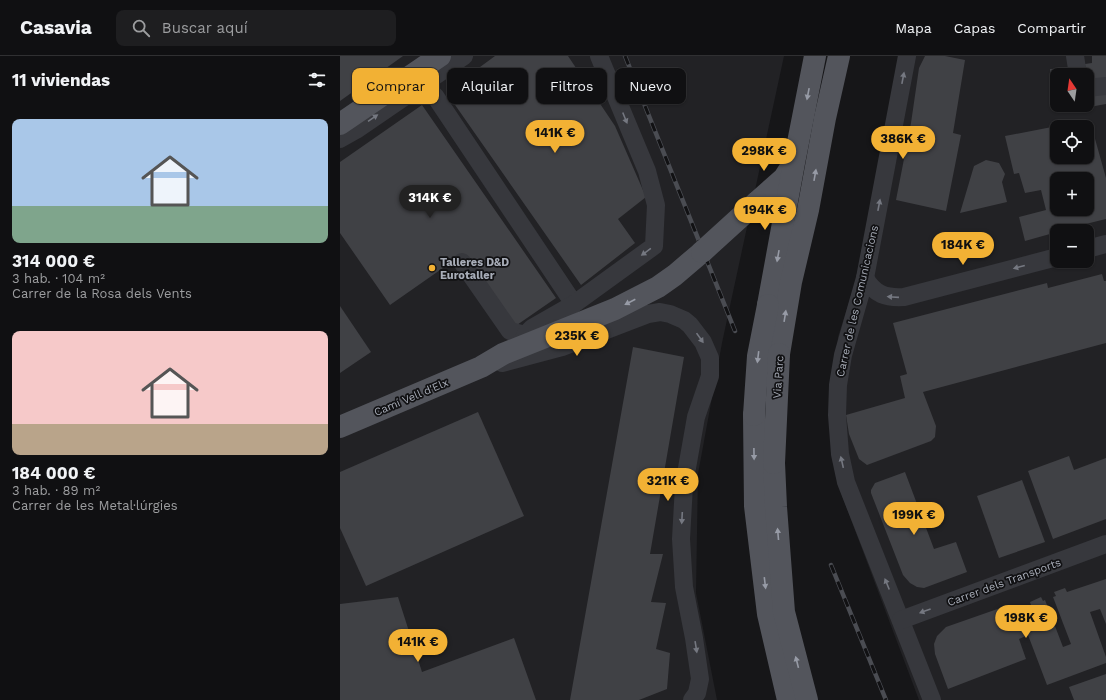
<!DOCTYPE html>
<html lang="es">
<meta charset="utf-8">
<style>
:root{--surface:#101012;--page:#1e1e20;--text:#f1f3f6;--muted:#9c9d9f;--line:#303032;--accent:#f2b134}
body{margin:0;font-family:"Work Sans",sans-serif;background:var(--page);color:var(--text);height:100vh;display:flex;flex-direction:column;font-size:15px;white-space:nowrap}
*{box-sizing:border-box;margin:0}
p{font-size:13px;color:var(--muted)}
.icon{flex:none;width:22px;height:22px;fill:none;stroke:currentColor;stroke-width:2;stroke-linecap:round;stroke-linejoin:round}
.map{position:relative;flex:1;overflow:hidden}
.details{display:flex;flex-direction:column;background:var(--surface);width:340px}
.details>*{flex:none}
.banner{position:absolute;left:12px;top:12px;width:380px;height:36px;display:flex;gap:8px}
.needle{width:26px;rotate:347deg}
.buttons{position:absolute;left:710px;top:12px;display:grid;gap:8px}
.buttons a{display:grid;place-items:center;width:44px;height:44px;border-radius:8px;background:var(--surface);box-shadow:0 1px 3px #0004,0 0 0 1px var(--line);font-size:20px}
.price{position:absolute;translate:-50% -34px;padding:0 9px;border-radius:14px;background:var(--accent);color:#111;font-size:13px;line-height:26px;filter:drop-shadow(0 1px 2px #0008)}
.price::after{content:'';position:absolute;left:50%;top:24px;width:12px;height:9px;margin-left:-6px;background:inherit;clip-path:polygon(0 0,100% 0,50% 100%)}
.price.on{background:#222;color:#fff}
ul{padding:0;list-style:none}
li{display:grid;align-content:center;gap:8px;height:212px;padding:0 12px}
li span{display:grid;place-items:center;height:124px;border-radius:8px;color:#555}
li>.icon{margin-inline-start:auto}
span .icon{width:72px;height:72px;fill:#fffc;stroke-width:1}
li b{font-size:17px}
h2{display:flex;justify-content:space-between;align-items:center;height:48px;padding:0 12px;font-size:17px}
.chip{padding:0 14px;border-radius:8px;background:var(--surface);box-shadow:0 1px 3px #0004,0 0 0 1px var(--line);font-size:14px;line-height:36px}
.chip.on{background:var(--accent);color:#111}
header{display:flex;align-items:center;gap:24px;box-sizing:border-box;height:56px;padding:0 20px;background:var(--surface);border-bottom:1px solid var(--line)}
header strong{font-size:19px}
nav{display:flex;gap:22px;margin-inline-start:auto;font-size:14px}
.search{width:280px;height:36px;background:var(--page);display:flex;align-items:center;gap:10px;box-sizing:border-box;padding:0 14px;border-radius:8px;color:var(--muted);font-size:15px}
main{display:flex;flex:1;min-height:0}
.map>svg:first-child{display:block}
.built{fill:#222225;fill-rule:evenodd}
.building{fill:#404145;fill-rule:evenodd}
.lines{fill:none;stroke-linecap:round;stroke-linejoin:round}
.minor{stroke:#37383d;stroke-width:18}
.major{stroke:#53555c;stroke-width:22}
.rail-casing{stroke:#4a4c52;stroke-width:4.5}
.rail{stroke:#111113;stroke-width:3;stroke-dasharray:9;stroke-linecap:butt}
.major-bridge{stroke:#53555c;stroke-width:22}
.oneway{fill:#757881}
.oneway2{fill:#979ba6}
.poi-dot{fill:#f2b134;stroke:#111113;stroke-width:1.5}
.labels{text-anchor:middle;stroke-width:3.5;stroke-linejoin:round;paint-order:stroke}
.poi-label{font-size:11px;font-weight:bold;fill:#a8adb8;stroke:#111113;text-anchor:start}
.street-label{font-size:11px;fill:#a8adb8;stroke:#111113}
</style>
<header>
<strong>Casavia</strong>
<div class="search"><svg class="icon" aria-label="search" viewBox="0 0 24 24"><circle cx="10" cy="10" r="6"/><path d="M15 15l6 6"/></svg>Buscar aquí</div>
<nav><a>Mapa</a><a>Capas</a><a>Compartir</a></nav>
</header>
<main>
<section class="details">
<h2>11 viviendas<svg class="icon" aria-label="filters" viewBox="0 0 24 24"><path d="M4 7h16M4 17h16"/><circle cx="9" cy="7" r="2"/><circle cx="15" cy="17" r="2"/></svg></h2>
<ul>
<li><span style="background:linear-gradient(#a9c7e8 70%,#7fa58c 0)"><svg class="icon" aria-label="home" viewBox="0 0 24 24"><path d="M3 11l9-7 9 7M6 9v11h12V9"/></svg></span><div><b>314 000 €</b><p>3 hab. · 104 m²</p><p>Carrer de la Rosa dels Vents</p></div></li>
<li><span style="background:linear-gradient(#f6c9c9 75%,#b9a48a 0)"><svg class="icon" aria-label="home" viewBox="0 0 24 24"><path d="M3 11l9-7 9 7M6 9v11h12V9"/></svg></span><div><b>184 000 €</b><p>3 hab. · 89 m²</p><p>Carrer de les Metal·lúrgies</p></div></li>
</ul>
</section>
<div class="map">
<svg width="766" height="644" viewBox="0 0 766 644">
<rect width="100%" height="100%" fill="#161618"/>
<g class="built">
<path d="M0,0H444L382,287L358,418L356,537L377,644H0Z"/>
<path d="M561,0H766V644H579L501,437L490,367L498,281L520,211ZM717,19H747V49H717ZM717,71H747V101H717ZM717,123H747V153H717ZM717,175H747V205H717Z"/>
</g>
<g class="building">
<path d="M0,0H63L0,45Z"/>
<path d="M155,0H228L275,70L306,141L278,163L295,187L241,229L106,36Z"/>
<path d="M585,0H605L625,4L613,77L621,79L606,155L556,144L571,67L579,12Z"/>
<path d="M752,0H766V26L747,25L745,8L752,7Z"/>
<path d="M729,12L730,19H717V37L712,38L710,13Z"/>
<path d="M766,35V48L733,54L732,49H747V38Z"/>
<path d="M82,49L216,242L174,271L123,198L50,249L0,177V106Z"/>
<path d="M750,65L766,122V163L717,175V176L685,185L679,161L706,154L701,134L685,137L679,117L674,118L665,80L717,70V101H747V71L718,70ZM717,123H747V153H717Z"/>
<path d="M646,104L659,107L665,118L662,126L667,146L620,157L634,110Z"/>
<path d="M762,218L764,225H766V287L583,336L596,370L595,381L591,385L527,409L519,403L509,378L506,359L565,342L560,320L567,318L553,267L707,227L708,232Z"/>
<path d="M0,250L31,296L0,317Z"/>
<path d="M293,291L344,301L310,498H323L311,546L326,547L316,593L330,597L327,633L299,644H230Z"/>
<path d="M138,356L184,460L26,530L0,472V416Z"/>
<path d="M729,400L734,414L766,402V463L713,483L688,415Z"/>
<path d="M565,416L594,493L616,486L627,516L584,532L577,531L570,527L563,519L531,437V434L535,427Z"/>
<path d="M682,424L705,486L659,502L637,440Z"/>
<path d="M766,523V568L760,553L750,556L766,601V607L707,629L688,579L679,583L686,603L608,633L595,598L594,588L597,580L606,571L666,550L669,557L691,549L690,546L701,541L703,545L705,544L723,591L731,588L713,541L716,540L714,536L725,532L727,536Z"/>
<path d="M58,541L82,616L174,582L196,644H0V548Z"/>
<path d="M766,618V644H734L729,631Z"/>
</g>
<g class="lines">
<g class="minor">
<path d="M567,0L525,222L503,299L498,329L497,359L500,398L506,426L592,644"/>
<path d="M735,0L738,19"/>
<path d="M747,32L766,30"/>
<path d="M95,40L234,248"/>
<path d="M0,83L16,74L124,0"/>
<path d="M747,193L766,188"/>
<path d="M122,206L170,275L185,279"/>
<path d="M525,222C535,239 546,242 564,241L717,201"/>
<path d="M188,288L185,279L192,272L234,248L314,190L316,149L307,115L259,0"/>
<path d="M162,307L222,291L308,258L320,256L330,258L344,264L350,269L363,286L370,302V320L356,361L344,429L341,483L344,531L354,582L360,623L357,637L352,644"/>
<path d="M561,564L766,488"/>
</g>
<g class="major">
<path d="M0,68L100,0"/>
<path d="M417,146L444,122L453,108"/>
<path d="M428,249L454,107L475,0"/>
<path d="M439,298L451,226L468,154L485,62L499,0"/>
<path d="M414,359L415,450L428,558L448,644"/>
<path d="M0,371L141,311L163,298L275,253L318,231L335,219L362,196"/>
<path d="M434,407L436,451L444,556L467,644"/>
</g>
<defs>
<g id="rail">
<path d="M285,0L395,275"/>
<path d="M491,509L546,644"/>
</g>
</defs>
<use href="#rail" class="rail-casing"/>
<use href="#rail" class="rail"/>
<g class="major-bridge">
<path d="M362,196L417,146"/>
<path d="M414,359L418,300L428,249"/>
<path d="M434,407L439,298"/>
</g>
</g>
<defs><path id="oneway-solid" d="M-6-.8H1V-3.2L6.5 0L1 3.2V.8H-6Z"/></defs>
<g class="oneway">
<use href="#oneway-solid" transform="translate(563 22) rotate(-79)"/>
<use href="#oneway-solid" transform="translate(33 62) rotate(-34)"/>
<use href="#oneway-solid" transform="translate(285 62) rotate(68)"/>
<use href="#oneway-solid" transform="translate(539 149) rotate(-79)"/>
<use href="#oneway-solid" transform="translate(306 196) rotate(144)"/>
<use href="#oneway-solid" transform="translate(679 211) rotate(165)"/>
<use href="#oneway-solid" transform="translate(553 241) rotate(-176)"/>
<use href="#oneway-solid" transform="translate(360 282) rotate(55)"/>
<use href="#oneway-solid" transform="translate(502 406) rotate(-103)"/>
<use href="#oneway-solid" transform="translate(342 462) rotate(93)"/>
<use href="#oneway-solid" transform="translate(547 528) rotate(-112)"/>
<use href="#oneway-solid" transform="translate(585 555) rotate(160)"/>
<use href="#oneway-solid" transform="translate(356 591) rotate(81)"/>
</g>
<g class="oneway2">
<use href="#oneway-solid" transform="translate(468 38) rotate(101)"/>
<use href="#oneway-solid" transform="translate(475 119) rotate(-80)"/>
<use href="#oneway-solid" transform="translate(438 200) rotate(100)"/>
<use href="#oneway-solid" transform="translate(290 246) rotate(153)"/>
<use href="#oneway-solid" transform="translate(445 260) rotate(-81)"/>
<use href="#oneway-solid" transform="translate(418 301) rotate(97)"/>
<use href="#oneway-solid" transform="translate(414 398) rotate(89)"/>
<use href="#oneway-solid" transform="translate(438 478) rotate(-95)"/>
<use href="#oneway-solid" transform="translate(425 527) rotate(83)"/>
<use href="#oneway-solid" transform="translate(457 606) rotate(-104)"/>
</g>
<circle class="poi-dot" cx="92" cy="212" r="4"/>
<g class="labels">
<g class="poi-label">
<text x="100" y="210">Talleres D&amp;D<tspan x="100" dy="13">Eurotaller</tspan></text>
</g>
<g class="street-label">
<text transform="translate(517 245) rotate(-77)" y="4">Carrer de les Comunicacions</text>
<text transform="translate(438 321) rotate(-86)" y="4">Via Parc</text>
<text transform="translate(71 341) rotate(-23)" y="4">Camí Vell d'Elx</text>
<text transform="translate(664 526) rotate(-20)" y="4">Carrer dels Transports</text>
</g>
</g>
</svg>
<div class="buttons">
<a><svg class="needle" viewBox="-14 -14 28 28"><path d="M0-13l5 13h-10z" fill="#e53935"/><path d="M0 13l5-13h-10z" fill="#9c9d9f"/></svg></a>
<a><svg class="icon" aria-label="locate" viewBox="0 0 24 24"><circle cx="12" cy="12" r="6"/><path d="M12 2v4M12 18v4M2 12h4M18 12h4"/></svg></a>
<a>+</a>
<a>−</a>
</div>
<b class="price" style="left:215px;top:98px">141K €</b>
<b class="price" style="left:563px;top:104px">386K €</b>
<b class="price" style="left:424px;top:116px">298K €</b>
<b class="price on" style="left:90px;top:163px">314K €</b>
<b class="price" style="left:425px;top:175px">194K €</b>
<b class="price" style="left:623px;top:210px">184K €</b>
<b class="price" style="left:237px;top:301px">235K €</b>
<b class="price" style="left:328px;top:446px">321K €</b>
<b class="price" style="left:574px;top:480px">199K €</b>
<b class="price" style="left:686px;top:583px">198K €</b>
<b class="price" style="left:78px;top:607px">141K €</b>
<div class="banner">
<a class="chip on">Comprar</a>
<a class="chip">Alquilar</a>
<a class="chip">Filtros</a>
<a class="chip">Nuevo</a>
</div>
</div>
</main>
